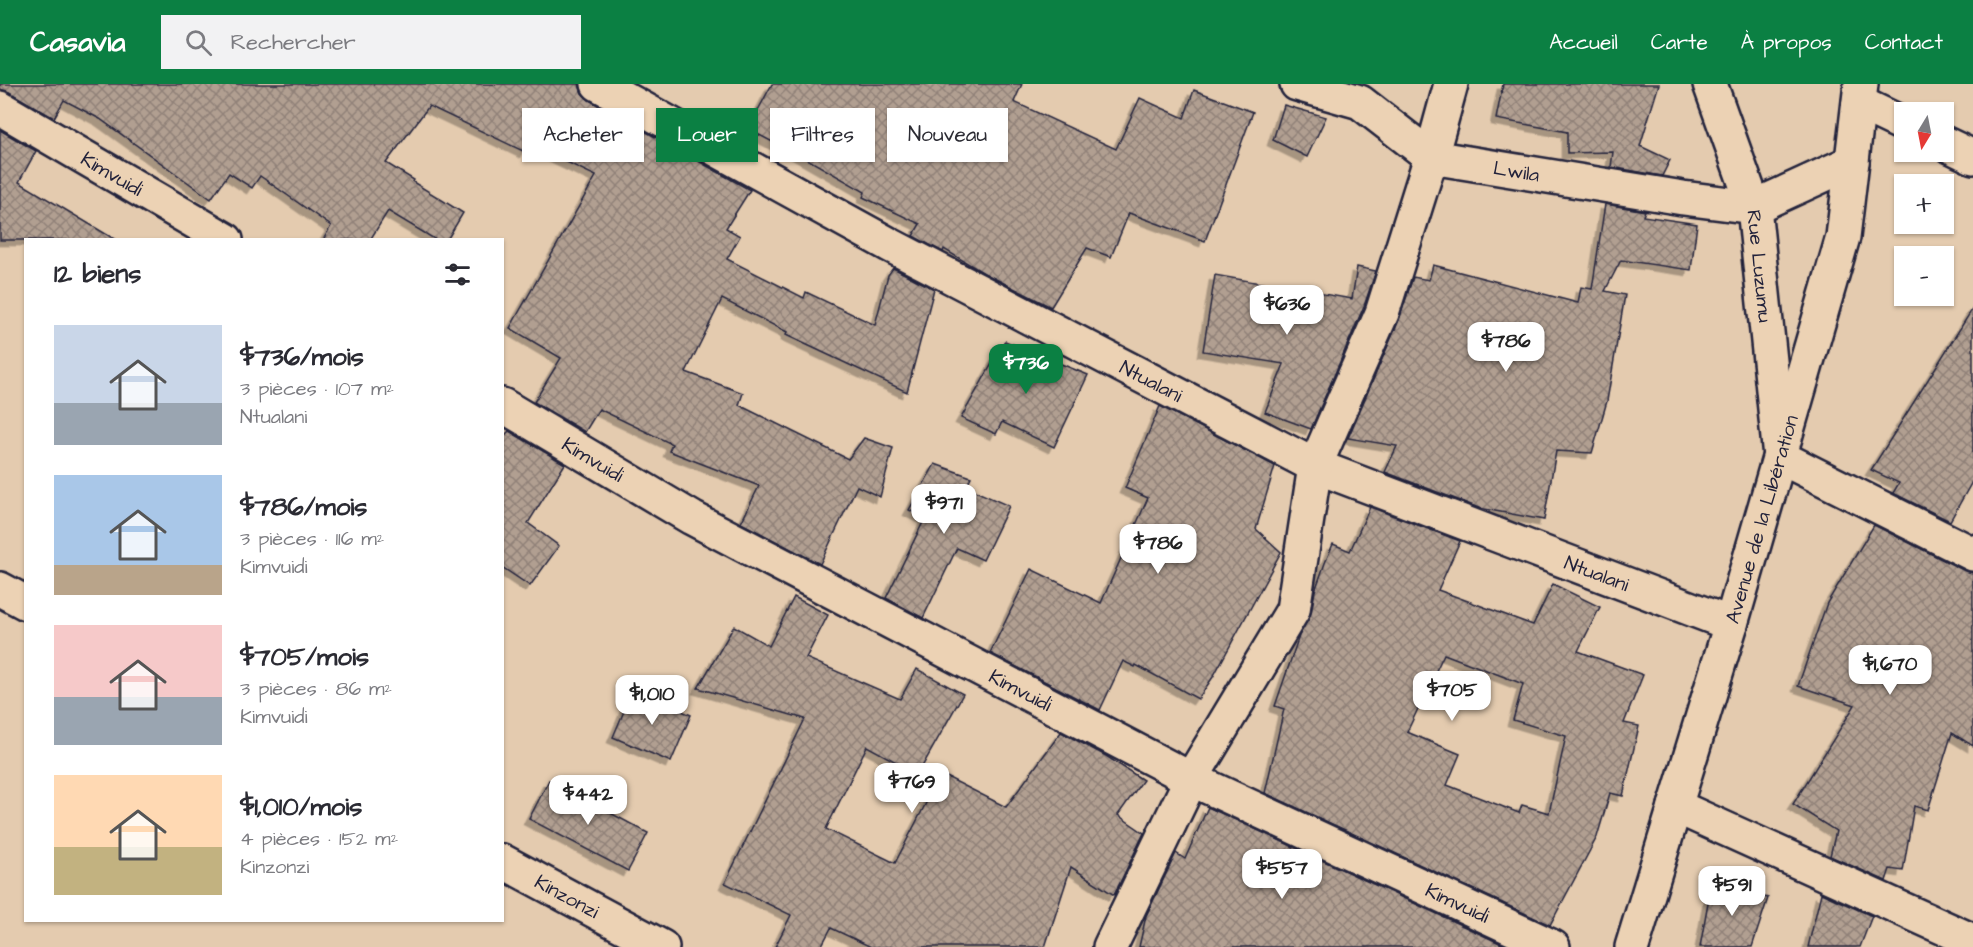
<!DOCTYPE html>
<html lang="fr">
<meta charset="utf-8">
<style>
:root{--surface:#fff;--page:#f2f2f3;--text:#2b2b33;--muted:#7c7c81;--accent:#0b8043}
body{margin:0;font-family:"Architects Daughter",sans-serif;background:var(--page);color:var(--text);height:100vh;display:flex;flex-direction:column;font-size:22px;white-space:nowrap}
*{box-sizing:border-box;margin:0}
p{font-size:20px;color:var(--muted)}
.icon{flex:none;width:33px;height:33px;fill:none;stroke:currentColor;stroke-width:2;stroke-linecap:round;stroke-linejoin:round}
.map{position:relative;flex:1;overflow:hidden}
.drawer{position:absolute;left:24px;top:154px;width:480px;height:684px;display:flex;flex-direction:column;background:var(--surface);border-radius:0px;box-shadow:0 2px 4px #0004}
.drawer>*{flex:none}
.guide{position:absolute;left:522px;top:24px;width:570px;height:54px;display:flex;gap:12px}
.needle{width:39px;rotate:190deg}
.controls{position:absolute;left:1894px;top:18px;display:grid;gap:12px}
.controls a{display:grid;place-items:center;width:60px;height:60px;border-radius:0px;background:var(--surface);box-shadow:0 2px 4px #0004;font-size:30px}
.price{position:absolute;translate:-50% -51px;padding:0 14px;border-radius:12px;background:#fff;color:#222;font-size:20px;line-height:39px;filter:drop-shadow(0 2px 3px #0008)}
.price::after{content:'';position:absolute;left:50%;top:36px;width:18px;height:14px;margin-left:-9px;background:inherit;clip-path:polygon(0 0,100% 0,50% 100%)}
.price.selected{background:var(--accent);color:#fff}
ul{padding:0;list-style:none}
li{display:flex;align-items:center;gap:18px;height:150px;padding:0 30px}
li span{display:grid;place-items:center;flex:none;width:168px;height:120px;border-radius:0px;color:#555}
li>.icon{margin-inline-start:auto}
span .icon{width:72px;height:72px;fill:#fffc;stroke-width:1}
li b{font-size:26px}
h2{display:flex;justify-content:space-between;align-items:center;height:72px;padding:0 30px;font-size:26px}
.tag{padding:0 21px;border-radius:0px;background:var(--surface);box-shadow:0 2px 4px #0004;font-size:21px;line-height:54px}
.tag.selected{background:var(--accent);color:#fff}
header{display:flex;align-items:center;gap:36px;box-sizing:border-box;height:84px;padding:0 30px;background:var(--accent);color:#fff}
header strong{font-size:28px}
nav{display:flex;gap:33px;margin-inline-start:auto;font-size:21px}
.search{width:420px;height:54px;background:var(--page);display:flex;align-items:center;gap:15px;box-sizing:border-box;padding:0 21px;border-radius:0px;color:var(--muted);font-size:22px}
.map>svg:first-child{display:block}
.building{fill:url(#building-cross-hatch);stroke:#22223b;stroke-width:1.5;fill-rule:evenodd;filter:url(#shadow)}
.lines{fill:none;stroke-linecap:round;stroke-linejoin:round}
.minor-casing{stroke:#22223b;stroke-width:38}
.highway-casing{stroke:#22223b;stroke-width:38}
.minor{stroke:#ecd2b4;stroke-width:33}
.highway{stroke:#ecd2b4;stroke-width:33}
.labels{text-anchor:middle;stroke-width:6;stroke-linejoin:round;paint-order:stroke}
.street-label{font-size:20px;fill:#22223b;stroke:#ecd2b4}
</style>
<header>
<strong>Casavia</strong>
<div class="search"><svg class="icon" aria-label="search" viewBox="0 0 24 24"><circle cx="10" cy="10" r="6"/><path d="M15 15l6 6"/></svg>Rechercher</div>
<nav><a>Accueil</a><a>Carte</a><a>À propos</a><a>Contact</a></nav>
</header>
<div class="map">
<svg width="1973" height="863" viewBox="0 0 1973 863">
<defs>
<pattern id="building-cross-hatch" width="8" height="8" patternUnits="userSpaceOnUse" patternTransform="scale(1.5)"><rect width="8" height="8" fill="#b19f91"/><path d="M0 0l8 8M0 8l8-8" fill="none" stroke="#908178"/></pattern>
<filter id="shadow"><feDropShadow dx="-5.5" dy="5.5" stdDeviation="0" flood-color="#0004"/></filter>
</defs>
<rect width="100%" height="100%" fill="#e4cbaf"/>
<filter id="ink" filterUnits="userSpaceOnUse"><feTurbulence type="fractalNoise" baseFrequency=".0167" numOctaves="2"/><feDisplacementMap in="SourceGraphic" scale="12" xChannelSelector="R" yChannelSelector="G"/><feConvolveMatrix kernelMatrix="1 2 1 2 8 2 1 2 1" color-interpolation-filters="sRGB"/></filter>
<g filter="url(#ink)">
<g class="building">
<path d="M0,0H579L582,9L589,16L750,106L726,144L740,152L727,175L804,214L806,208L875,241L888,191L893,184L934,205L907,308L786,251L787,248L722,215L686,288L743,309L739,321L848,375L864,354L893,364L880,413L857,402L820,480L741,439L759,402L669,367L672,360L599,325L585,348L534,318L561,274L510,244L596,92L529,60L525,68L429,22L386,79L414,96L413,98L463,129L447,156H436L388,127L370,156H323L331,142L260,92L252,104L229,89L211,115L100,35L64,16L54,34L9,8L0,5Z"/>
<path d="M772,0H1022L1014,18L1116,65L1140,14L1184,34L1194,6L1253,28L1205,157L1129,129L1111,173L1087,164L1051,223L984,189L944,165L943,168L913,152L920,140L863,113L865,108L781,60L780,62L748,45Z"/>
<path d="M1503,0H1659L1640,62L1670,76L1662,92L1611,83L1613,68L1567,69V48L1496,35Z"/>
<path d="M1284,21L1326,33L1307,73L1273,56Z"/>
<path d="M0,46L36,67L19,98L116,156H0Z"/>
<path d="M1605,120L1645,127L1643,132L1697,140L1691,186L1621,176L1605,207L1625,211L1607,317L1592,369L1556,367L1544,436L1479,424L1385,388L1397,362L1348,354L1399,236L1413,193L1429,196L1433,181L1578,219L1581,203L1592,205Z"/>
<path d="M1357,183L1376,187L1364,222L1311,345L1265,328L1284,280L1203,267L1215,191L1352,215Z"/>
<path d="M1973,224V396L1950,437L1893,409L1899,399L1871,386Z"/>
<path d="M1005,257L1088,291L1054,363L1002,338L996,350L961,334Z"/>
<path d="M1160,322L1275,382L1256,445L1281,468L1213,593L1198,615L1136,581L1135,583L1123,577L1100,626L990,569L1031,485L1101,519L1148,414L1125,404Z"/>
<path d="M509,347L565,380L528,439L559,462L530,502L502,483V354Z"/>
<path d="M935,380L971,393L966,403L1009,422L983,476L957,464L923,534L886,514L925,434L909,426Z"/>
<path d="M1370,423L1460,457L1438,506L1533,541L1553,500L1600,523L1578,567L1643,591L1624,639L1639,642L1623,712L1610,709L1597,753L1550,841L1265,709L1284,625L1275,622L1299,552L1311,529L1315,507L1325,479L1333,460L1350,467ZM1444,570L1523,600L1513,636L1566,652L1549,729L1522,721L1519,729L1447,701L1460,670L1407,648Z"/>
<path d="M1874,441L1965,487L1973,489V662L1952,649L1928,726L1914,722L1903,787L1890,785L1886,797L1830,772L1836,747L1793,720L1855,621L1798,602L1827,519Z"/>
<path d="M794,513L828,531L806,574L900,615L917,585L963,610L918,690L867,662L826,745L895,779L941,690L1006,723L1061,648L1106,672L1143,696L1118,731L1144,749L1114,811L1071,783L1045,863H871L831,844L821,863H775L791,831L725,799L805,635L698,604L734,542L769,562Z"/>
<path d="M633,606L691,631L671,678L613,653Z"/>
<path d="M549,696L648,749L628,787L529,735Z"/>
<path d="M1208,723L1508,863H1139L1146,832L1176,769L1185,775Z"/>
<path d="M1712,796L1768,814L1752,863H1700Z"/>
<path d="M1821,809L1872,832L1860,863H1808Z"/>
</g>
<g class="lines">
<defs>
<g id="minor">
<path id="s1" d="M598,0L890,161L1315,382L1731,540"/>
<path id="s2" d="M1297,0L1360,18L1431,73L1683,114L1754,123L1852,78"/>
<path id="s3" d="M1710,0L1754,123L1780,373L1973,470"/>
<path d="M1859,19L1905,41"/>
<path id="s4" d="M0,24L226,156"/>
<path d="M1944,59L1973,73"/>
<path id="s5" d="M502,321L692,434L1191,695L1553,863"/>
<path d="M0,505L26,519"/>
<path d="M1675,722L1973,857"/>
<path id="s6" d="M502,777L662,863"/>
<path d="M1110,863L1191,695L1293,526L1315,382L1382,229L1431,73L1451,0"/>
</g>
<g id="highway">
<path id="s7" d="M1632,863L1731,540L1843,153L1861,0"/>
</g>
</defs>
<use href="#minor" class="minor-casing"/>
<use href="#highway" class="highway-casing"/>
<use href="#minor" class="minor"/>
<use href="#highway" class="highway"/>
</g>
</g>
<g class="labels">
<g class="street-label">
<text dy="7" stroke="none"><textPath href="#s2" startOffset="242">Lwila</textPath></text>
<text dy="7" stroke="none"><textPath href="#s4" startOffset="130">Kimvuidi</textPath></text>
<text dy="7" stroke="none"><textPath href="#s3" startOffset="190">Rue Luzumu</textPath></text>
<text dy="7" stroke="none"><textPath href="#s1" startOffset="628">Ntualani</textPath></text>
<text dy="7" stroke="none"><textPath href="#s5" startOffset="106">Kimvuidi</textPath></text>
<text dy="7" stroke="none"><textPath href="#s7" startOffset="447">Avenue de la Libération</textPath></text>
<text dy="7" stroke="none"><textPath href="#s1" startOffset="1114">Ntualani</textPath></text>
<text dy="7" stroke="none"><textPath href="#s5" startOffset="592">Kimvuidi</textPath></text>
<text dy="7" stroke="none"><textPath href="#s6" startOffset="74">Kinzonzi</textPath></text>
<text dy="7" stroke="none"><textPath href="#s5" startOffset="1078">Kimvuidi</textPath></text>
</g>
</g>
</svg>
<div class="controls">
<a><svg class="needle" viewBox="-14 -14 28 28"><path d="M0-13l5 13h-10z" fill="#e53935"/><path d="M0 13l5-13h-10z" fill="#7c7c81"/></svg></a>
<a>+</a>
<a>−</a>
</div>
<b class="price" style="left:1287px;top:252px">$636</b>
<b class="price" style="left:1506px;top:289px">$786</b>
<b class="price selected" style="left:1026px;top:311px">$736</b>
<b class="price" style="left:944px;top:451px">$971</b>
<b class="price" style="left:1158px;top:491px">$786</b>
<b class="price" style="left:1890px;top:612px">$1,670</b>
<b class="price" style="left:1452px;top:638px">$705</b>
<b class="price" style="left:652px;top:642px">$1,010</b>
<b class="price" style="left:912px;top:730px">$769</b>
<b class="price" style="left:588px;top:742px">$442</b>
<b class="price" style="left:1282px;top:816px">$557</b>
<b class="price" style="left:1732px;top:833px">$591</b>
<div class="guide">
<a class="tag">Acheter</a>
<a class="tag selected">Louer</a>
<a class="tag">Filtres</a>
<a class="tag">Nouveau</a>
</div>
<section class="drawer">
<h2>12 biens<svg class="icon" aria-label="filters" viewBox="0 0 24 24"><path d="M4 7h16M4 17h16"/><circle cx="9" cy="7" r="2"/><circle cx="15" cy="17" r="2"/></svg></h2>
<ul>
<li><span style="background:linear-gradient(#c9d6e8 65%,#9aa5b1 0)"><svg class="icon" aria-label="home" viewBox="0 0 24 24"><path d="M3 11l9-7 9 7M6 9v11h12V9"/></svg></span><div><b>$736/mois</b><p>3 pièces · 107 m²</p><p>Ntualani</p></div></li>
<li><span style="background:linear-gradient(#a9c7e8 75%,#b9a48a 0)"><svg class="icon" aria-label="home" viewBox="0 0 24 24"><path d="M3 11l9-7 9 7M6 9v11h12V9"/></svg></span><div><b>$786/mois</b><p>3 pièces · 116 m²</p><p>Kimvuidi</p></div></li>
<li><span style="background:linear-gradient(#f6c9c9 60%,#9aa5b1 0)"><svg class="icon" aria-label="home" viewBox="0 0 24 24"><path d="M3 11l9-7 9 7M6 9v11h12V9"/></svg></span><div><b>$705/mois</b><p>3 pièces · 86 m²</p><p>Kimvuidi</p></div></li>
<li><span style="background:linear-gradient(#ffd9b3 60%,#c2b280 0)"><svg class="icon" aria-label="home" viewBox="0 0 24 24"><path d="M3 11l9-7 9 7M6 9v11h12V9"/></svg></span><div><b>$1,010/mois</b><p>4 pièces · 152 m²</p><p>Kinzonzi</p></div></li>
</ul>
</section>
</div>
